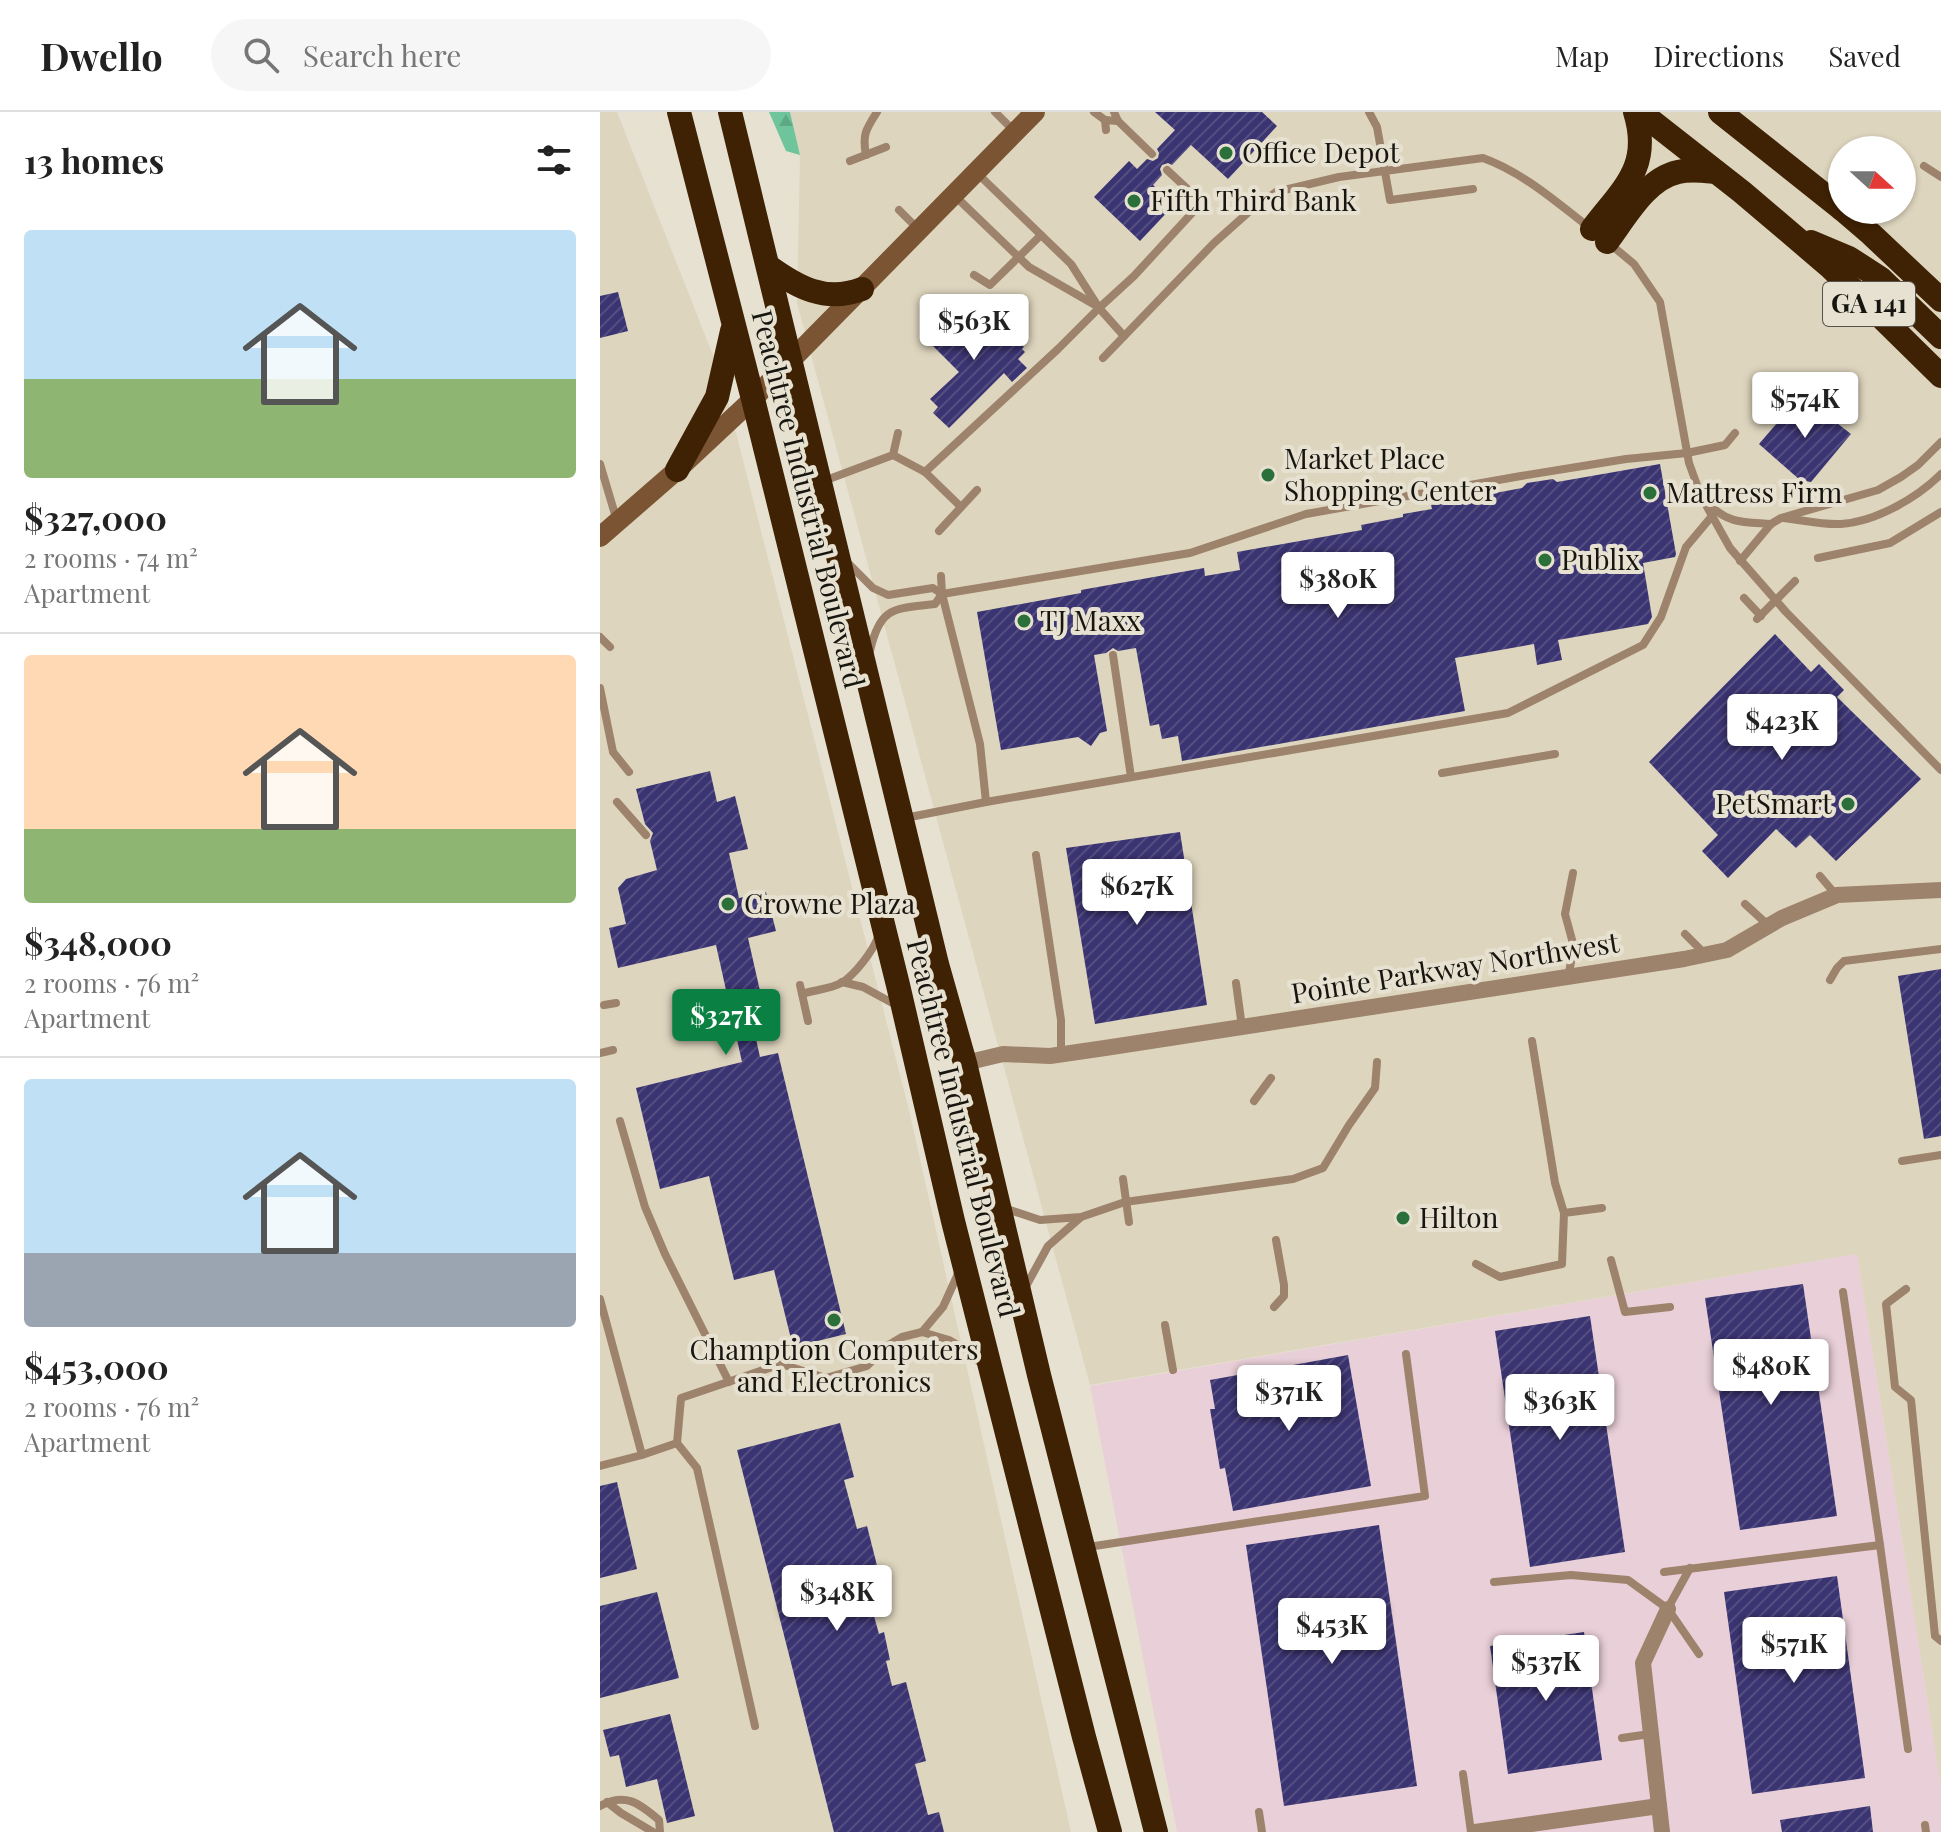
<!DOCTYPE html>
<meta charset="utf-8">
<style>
:root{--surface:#fff;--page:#f6f6f6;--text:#222;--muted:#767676;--line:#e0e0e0;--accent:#0b8043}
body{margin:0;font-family:"Playfair Display",serif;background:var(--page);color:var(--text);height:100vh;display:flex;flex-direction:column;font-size:30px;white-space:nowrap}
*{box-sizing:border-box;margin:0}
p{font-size:26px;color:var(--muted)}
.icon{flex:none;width:44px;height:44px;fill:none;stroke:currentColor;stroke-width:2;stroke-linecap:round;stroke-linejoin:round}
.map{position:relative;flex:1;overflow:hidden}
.panel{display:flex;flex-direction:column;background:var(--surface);width:600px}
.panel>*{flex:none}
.needle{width:52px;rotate:111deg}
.buttons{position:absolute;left:1228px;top:24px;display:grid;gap:16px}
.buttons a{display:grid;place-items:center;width:88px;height:88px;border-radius:50%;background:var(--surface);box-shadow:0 2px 6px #0004;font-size:40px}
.price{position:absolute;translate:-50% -68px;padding:0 18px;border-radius:8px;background:#fff;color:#222;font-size:26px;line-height:52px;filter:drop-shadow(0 2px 4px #0008)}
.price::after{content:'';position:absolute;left:50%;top:48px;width:24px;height:18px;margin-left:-12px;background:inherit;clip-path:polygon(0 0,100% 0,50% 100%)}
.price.selected{background:var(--accent);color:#fff}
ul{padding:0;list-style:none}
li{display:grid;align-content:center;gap:16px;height:424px;padding:0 24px}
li+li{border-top:2px solid var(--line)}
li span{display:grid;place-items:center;height:248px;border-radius:8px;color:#555}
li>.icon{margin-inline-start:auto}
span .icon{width:144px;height:144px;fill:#fffc;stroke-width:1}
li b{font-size:34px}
h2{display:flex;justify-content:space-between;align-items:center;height:96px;padding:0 24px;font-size:34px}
header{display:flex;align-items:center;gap:48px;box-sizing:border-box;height:112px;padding:0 40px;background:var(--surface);border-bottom:2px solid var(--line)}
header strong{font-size:38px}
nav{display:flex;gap:44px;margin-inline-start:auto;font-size:28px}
.search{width:560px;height:72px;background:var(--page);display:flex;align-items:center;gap:20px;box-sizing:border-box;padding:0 28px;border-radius:44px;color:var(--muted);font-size:30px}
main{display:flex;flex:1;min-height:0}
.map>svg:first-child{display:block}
.built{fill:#ded5be;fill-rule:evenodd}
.industrial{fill:#e9cfd7}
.forest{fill:url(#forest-firs)}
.building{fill:url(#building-hatch)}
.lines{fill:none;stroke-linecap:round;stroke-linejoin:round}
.lane{stroke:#9d826c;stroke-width:8}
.street{stroke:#9d826c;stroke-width:16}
.secondary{stroke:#7b5533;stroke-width:20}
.highway{stroke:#3f2103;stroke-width:24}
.poi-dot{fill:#2b6f3a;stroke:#e6e1d0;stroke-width:3}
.labels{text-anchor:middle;stroke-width:8;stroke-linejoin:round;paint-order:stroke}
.shield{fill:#e6e1d0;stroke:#555249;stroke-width:2}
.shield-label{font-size:26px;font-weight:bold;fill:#17150f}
.poi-label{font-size:28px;fill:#17150f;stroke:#e6e1d0;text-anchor:start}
.street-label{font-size:28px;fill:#17150f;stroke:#e6e1d0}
</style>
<header>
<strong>Dwello</strong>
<div class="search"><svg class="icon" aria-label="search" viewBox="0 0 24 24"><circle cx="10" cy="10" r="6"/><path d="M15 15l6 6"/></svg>Search here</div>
<nav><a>Map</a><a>Directions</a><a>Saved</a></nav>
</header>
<main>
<section class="panel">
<h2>13 homes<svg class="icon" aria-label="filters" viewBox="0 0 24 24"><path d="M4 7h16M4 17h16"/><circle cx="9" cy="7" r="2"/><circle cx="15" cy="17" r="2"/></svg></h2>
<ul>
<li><span style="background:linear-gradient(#bfe0f5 60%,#8fb573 0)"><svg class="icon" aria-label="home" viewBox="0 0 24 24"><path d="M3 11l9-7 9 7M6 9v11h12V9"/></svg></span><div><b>$327,000</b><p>2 rooms · 74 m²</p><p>Apartment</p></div></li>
<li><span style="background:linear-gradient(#ffd9b3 70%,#8fb573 0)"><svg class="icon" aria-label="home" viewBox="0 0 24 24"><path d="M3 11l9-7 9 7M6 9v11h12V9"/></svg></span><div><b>$348,000</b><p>2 rooms · 76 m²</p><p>Apartment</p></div></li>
<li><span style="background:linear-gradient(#bfe0f5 70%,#9aa5b1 0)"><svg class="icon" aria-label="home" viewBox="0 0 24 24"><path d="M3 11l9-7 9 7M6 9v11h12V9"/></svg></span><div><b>$453,000</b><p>2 rooms · 76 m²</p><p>Apartment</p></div></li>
</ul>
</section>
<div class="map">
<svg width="1341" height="1720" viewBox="0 0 1341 1720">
<defs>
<pattern id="forest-firs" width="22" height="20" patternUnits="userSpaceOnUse" patternTransform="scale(2)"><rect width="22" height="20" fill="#6ec49b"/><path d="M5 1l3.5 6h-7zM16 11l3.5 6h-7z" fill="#5fa884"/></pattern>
<pattern id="building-hatch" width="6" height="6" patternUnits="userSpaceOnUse" patternTransform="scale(2)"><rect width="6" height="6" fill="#3b3472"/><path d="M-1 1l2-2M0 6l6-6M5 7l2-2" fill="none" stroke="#544f80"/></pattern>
</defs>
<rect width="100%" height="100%" fill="#e6e1d0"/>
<g class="built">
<path d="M0,0H17L122,266L309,998L471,1720H0Z"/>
<path d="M190,0H1341V1675L1257,1142L490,1273L197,191L200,43ZM1242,38H1302V98H1242Z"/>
</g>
<path class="industrial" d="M1257,1142L1341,1675V1720H577L490,1274Z"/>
<path class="forest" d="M169,0H190L200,43L186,39Z"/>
<g class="building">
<path d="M555,0H662L677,14L628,67L591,33L572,53L568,51L562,53L560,57L562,63L553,73L574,93L540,129L494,85L529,49L537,57L547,47L553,49L558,46L559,41L557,37L575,18Z"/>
<path d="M18,180L28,219L0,226V184Z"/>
<path d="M374,191L424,235L422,237L425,240L418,247L427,256L412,270L404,261L349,316L333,301L338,295L330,287L359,260L331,232L348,214L350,217Z"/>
<path d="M1201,283L1251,322L1211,370L1200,368L1159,332Z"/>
<path d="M1060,352L1076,442L1075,445L1043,451L1052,505L1048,512L958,528L962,548L937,553L934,532L855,546L865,599L582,649L578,624L562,627L559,612L550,614L536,536L518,539L513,536L506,541L494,543L507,619L500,621L491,634L478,625L401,638L377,500L481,481V478L604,456L605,464L640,458L637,440L762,418L761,413L803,405V402L832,397L831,393L922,376L927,371L953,367L957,370Z"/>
<path d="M1175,522L1211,560L1219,552L1244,578L1237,585L1321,667L1236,749L1210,723L1196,736L1176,717L1128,766L1102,739L1118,723L1049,650Z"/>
<path d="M110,659L117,690L135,684L148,737L129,741L139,786L166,780L176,819L148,826L168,914L154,918L160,945L178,941L246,1222L193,1235L174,1158L134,1168L109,1064L60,1077L36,976L142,950L116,833L18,856L9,816L26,812L18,776L26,767L57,758L50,729L53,721L45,712L36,677Z"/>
<path d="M580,720L607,893L495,912L466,736Z"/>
<path d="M1341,857V1024L1324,1027L1298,864Z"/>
<path d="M1203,1172L1237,1404L1140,1418L1105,1186Z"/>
<path d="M990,1204L1025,1440L930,1455L895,1219Z"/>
<path d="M748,1243L771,1374L633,1399L625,1356L620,1357L610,1297H615L610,1268Z"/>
<path d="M240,1311L254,1365L244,1368L257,1417L267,1414L287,1493L272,1497L279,1522L284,1520L290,1548L286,1549L292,1574L306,1570L326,1649L315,1652L328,1703L339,1700L344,1720H234L137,1338Z"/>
<path d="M17,1370L37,1457L0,1466V1374Z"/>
<path d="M779,1413L817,1674L684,1694L646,1433Z"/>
<path d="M1237,1464L1265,1666L1152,1682L1124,1480Z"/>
<path d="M57,1480L79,1566L0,1586V1494Z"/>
<path d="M984,1520L1002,1648L908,1662L890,1534Z"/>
<path d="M70,1602L95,1704L67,1711L57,1667L26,1675L19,1643L10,1645L3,1618Z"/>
<path d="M1270,1694L1273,1720H1182L1180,1708Z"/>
</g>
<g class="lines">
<g class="lane">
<path d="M395,0L415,20"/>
<path d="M494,0L505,8"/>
<path d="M769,0L777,15L790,88L873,77"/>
<path d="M518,9L552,42"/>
<path d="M506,18L505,8L518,9L514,0"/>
<path d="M266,43C262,23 266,17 277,0"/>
<path d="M250,49L286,35"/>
<path d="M1324,54L1341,65"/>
<path d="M378,62L471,152L499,196L524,224"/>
<path d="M355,84L429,155L495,193"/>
<path d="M299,98L318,117"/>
<path d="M1010,132L1034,152L1060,190L1089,351L1101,384L1130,436L1186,500L1341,658"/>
<path d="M374,163L390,173L441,123"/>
<path d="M503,246L614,131L651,98L676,80L739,65L883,46C924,61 956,90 990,116"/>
<path d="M293,343L325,360L361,395"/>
<path d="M0,352L17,409"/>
<path d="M325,360L458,237L499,196L534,164L592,101L596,85L567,58"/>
<path d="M221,370L293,343L298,321"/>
<path d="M1110,393C1128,412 1146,410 1171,412"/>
<path d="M1184,406C1202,408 1222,413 1241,412C1275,410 1317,386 1341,362"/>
<path d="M339,419L377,378"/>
<path d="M1218,446L1290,431L1341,400"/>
<path d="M1140,449L1171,412L1181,406L1278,378L1301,365L1318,353L1341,330"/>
<path d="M247,450L273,476L288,483L333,476L342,482L590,441L706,402L921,364L1026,347L1087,341L1125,333L1135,321"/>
<path d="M341,464L342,482L380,632L386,690"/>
<path d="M1144,486L1161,504"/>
<path d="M1157,507L1195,469"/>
<path d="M0,525L10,535"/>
<path d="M270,539C280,494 294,497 335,492L342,482"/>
<path d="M513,543L531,665"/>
<path d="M0,576L13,640L29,660"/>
<path d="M842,661L955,642"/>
<path d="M17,690L46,723"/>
<path d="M305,706L386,690L908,601L1043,533L1061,505L1086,435L1112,404"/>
<path d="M436,743L461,908V942"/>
<path d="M1220,764L1236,783"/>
<path d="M1145,792L1168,813"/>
<path d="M1085,822L1104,841"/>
<path d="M968,865L974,835L965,802L973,761"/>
<path d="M1230,868L1237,856L1244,849L1341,837"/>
<path d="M242,870L263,875L296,893"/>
<path d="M636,871L642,915"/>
<path d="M200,873L208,909"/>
<path d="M202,882C214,878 230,877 241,871C254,864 273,839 278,825"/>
<path d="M4,893L16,891"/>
<path d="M932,929L955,1071L964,1101"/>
<path d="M0,941L13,938"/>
<path d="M654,989L671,966"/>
<path d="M20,1009L45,1095L65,1142L129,1270"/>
<path d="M1302,1049L1341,1043"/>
<path d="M523,1067L529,1110"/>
<path d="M404,1096L440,1108L481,1105L525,1090L693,1067L723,1056L749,1013L775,976L777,950"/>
<path d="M1011,1148L1025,1200L1070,1195"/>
<path d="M876,1152L900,1165L962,1152L964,1101L1002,1096"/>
<path d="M425,1176L448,1134L480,1106"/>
<path d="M1306,1177L1286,1192L1295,1275L1311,1288L1335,1524L1341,1529"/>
<path d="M1243,1180L1280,1433"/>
<path d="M0,1187L42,1343L0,1354"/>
<path d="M674,1195L684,1184V1173L676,1128"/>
<path d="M565,1213L573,1258"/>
<path d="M322,1220L343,1195L357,1164L358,1159"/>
<path d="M77,1331L97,1356L155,1614"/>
<path d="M42,1343L77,1331L81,1286L181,1252L226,1266L267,1254L287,1234L302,1225L322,1220L349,1228L366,1238L383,1253"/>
<path d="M488,1435L825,1384L806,1242"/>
<path d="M1064,1460L1280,1433L1308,1637"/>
<path d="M894,1470L971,1463L1028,1468L1068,1497L1099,1542"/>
<path d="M1068,1496L1090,1456"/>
<path d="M1022,1626L1050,1622"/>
<path d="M863,1662L871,1720"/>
<path d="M7,1690L21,1701L53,1720"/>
<path d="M0,1694C25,1680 39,1691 59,1708L60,1720"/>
<path d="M659,1700L662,1720"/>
<path d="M1325,1713L1326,1720"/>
</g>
<g class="street">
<path d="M365,951L403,942L450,944L505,936L1084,847L1127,838L1182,806L1237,783L1341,778"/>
<path d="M875,1720L1059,1694"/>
<path d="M1062,1720L1043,1551L1068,1497"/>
</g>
<path class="secondary" d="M0,425L77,358L153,287L435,0"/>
<g class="highway">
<path d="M79,0L153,287L298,873L353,1109L484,1625L510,1720"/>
<path d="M130,0L337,852L365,951L439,1263L556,1720"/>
<path d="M1040,0L1142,80L1229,154L1341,264"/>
<path d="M1120,0L1242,97"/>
<path d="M1243,98L1271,122L1341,188"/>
<path d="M992,117C1023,76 1052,55 1035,0"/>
<path d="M1007,130C1026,105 1046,67 1078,60C1091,57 1104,59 1116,60"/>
<path d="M1211,130L1249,146L1280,166L1341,225"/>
<path d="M168,154C197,175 225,191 262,177"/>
<path d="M77,358L117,285L132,219"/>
</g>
</g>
<g class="poi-dot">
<circle cx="626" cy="41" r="8"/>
<circle cx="534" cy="89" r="8"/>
<circle cx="668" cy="363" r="8"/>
<circle cx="1050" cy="381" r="8"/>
<circle cx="945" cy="448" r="8"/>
<circle cx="424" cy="509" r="8"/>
<circle cx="1248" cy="692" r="8"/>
<circle cx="128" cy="792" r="8"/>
<circle cx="803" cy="1106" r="8"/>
<circle cx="234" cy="1208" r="8"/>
</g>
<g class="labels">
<rect class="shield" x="1223" y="170" width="92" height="44" rx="6"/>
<g class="shield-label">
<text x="1269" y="201">GA 141</text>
</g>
<g class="poi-label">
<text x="642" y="51">Office Depot</text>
<text x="550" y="99">Fifth Third Bank</text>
<text x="684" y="357">Market Place<tspan x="684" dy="32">Shopping Center</tspan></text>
<text x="1066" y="391">Mattress Firm</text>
<text x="961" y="458">Publix</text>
<text x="440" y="519">TJ Maxx</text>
<text x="1232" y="702" text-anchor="end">PetSmart</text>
<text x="144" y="802">Crowne Plaza</text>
<text x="819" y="1116">Hilton</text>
<text x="234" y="1248" text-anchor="middle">Chamption Computers<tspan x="234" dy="32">and Electronics</tspan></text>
</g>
<g class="street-label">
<text transform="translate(208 387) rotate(76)" y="10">Peachtree Industrial Boulevard</text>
<text transform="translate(855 856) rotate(-9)" y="10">Pointe Parkway Northwest</text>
<text transform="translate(363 1016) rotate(76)" y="10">Peachtree Industrial Boulevard</text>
</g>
</g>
</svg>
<div class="buttons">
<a><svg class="needle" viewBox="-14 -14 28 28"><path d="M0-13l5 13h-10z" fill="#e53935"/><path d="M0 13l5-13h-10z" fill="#767676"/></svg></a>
</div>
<b class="price" style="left:374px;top:250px">$563K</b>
<b class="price" style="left:1205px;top:328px">$574K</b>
<b class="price" style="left:738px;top:508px">$380K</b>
<b class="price" style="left:1182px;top:650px">$423K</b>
<b class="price" style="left:537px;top:815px">$627K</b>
<b class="price selected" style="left:126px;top:945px">$327K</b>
<b class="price" style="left:1171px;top:1295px">$480K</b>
<b class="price" style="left:689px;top:1321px">$371K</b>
<b class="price" style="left:960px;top:1330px">$363K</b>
<b class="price" style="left:237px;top:1521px">$348K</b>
<b class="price" style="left:732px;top:1554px">$453K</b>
<b class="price" style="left:1194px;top:1573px">$571K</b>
<b class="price" style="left:946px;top:1591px">$537K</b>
</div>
</main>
